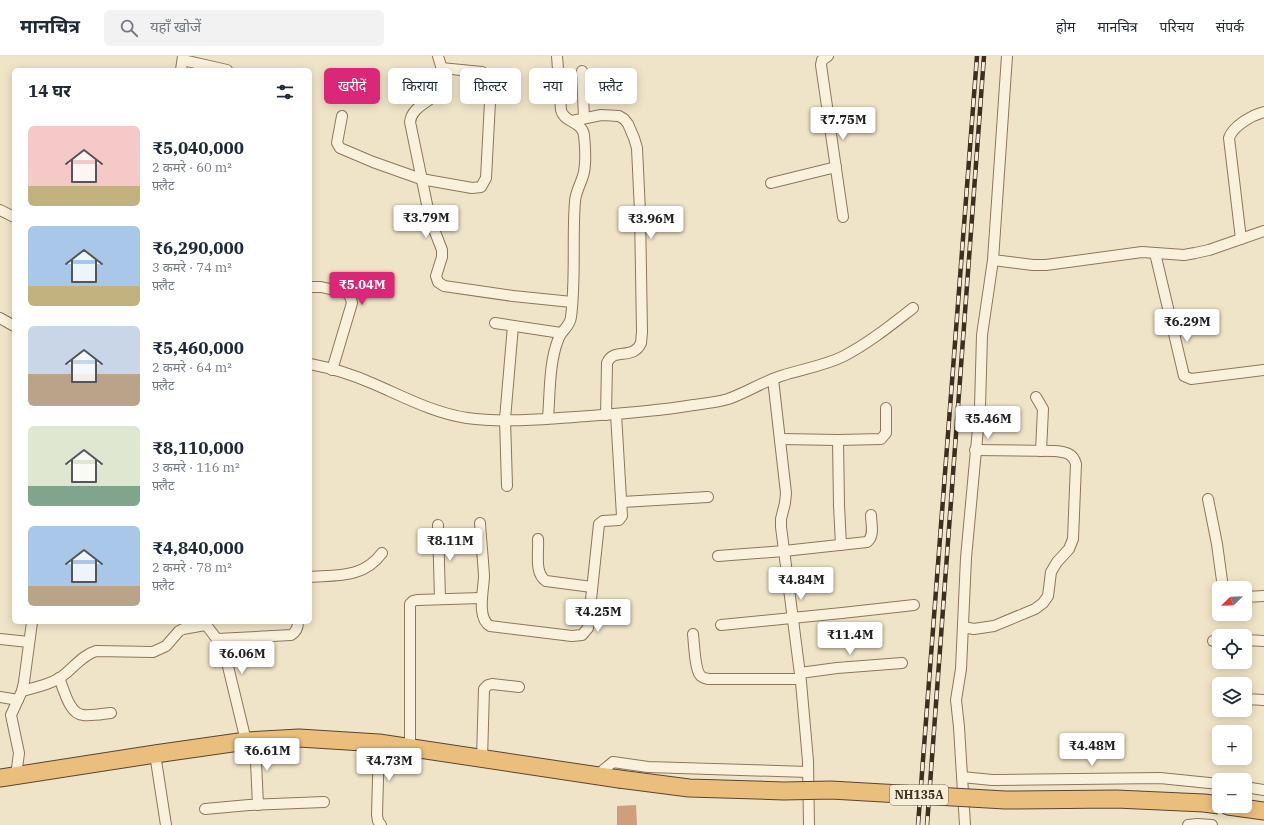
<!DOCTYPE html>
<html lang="hi">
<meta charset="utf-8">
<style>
:root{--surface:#fff;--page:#f2f2f3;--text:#1f2937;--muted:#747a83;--line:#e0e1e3;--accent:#db2777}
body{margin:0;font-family:"IBM Plex Serif","Noto Sans Devanagari",serif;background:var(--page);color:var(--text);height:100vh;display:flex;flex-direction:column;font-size:15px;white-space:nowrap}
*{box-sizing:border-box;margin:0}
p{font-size:13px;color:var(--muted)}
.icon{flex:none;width:22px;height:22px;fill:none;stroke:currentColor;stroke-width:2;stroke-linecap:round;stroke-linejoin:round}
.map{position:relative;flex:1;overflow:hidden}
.drawer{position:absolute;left:12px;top:12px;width:300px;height:556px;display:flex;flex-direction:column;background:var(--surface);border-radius:6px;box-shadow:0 2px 10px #0003}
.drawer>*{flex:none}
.guide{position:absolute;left:324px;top:12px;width:380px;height:36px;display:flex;gap:8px}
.needle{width:26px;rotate:247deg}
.tools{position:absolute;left:1212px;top:525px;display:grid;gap:8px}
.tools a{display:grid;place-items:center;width:40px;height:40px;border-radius:6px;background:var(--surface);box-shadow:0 2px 10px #0003;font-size:20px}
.price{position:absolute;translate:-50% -34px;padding:0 9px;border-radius:4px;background:#fff;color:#222;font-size:13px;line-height:26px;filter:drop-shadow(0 1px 2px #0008)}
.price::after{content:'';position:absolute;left:50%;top:24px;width:12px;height:9px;margin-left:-6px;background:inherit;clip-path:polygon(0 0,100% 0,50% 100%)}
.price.active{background:var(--accent);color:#fff}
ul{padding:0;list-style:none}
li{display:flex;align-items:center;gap:12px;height:100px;padding:0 16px}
li span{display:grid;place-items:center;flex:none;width:112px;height:80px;border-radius:6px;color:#555}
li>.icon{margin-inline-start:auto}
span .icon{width:48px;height:48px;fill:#fffc;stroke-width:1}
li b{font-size:17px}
h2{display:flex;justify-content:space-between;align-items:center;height:48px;padding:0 16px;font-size:17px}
.tag{padding:0 14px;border-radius:6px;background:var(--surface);box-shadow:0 2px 10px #0003;font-size:14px;line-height:36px}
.tag.active{background:var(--accent);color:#fff}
header{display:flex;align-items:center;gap:24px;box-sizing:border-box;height:56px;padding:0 20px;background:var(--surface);border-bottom:1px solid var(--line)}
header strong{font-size:19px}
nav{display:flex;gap:22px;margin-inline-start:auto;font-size:14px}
.search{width:280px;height:36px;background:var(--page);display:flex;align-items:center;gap:10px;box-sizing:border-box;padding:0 14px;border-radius:6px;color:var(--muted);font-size:15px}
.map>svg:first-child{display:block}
.building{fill:#cf9f7d}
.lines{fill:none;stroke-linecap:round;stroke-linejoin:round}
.minor-casing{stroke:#8d765c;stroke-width:12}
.trunk-casing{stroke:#5b4430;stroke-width:19}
.minor{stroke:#faf1dc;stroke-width:10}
.trunk{stroke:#eabe7c;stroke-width:17}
.rail-casing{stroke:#3d2e20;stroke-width:4.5}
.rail{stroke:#f7eed8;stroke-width:3;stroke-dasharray:9;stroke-linecap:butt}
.trunk-bridge-casing{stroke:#5b4430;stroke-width:19;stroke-linecap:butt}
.trunk-bridge{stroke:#eabe7c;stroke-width:17}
.labels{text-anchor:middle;stroke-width:3.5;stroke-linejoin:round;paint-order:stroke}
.shield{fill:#f7eed8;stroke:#756857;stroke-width:1}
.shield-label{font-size:12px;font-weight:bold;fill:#3d2e20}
</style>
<header>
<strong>मानचित्र</strong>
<div class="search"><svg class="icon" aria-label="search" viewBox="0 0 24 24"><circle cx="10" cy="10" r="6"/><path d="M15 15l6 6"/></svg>यहाँ खोजें</div>
<nav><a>होम</a><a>मानचित्र</a><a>परिचय</a><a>संपर्क</a></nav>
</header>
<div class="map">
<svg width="1264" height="769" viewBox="0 0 1264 769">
<rect width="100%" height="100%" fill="#f0e4c8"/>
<path class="building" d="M636,749L637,769H617V750Z"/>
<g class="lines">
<defs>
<g id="minor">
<path d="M438,0C440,8 445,18 443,27C439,45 412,47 410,66L430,163L442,194V201L436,220L438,226L444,230L513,240L572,246"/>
<path d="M828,0L822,4L821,9L843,161"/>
<path d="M183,4L227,14"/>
<path d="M181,14L183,0"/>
<path d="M582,15L584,62"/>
<path d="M342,60L337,87L340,92L373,106L421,123L472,132L481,131L486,122L491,27L486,19L482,16L441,12"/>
<path d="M572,65L601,59L619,60L624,63L628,68L634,82L637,92L640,156L642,276L641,287C633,305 613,291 607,307L606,359"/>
<path d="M771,127L836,111"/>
<path d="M0,154L14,161"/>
<path d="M1241,183L1229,82C1233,70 1252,59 1264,56"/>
<path d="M1155,197L1184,320L1191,323L1264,314"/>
<path d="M993,204L1033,209H1046L1142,196L1184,199L1195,197L1209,194L1264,175"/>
<path d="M310,231H321L347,237C351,240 351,243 352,247L332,314"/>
<path d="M0,262L14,270"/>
<path d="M495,267L561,277"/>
<path d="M310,308C331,312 354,319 374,328C404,341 434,357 467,362C502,367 540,363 575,361C613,358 650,356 687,350C700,348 714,347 728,343C746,337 762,326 781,320C802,313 824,310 844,300C869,287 891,269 913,252"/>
<path d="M773,323L786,437L785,447L781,463V471L801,626L808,705L809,769"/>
<path d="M1036,341L1043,353L1041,395"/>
<path d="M548,362C550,338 549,307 558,284C561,274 570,271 571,261C576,222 572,183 575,145C576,134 582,126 584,116C586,106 585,89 584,79C582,65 564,67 561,54L557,0"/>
<path d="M780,383L838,384L881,383L886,377V352"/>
<path d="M838,384L839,449L841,489"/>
<path d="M507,430L505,363L513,270"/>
<path d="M1208,443L1217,488L1223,532"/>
<path d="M622,446L708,441"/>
<path d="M480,467C481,484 483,502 484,520C484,532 476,562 490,570L572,580L582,579L588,572L599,468L603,465L619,464L622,460L616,358"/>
<path d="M438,469L440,543"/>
<path d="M538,483C539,497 534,517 546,525L592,531"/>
<path d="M718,500L784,495L867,486C875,480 871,468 871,459"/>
<path d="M310,521C337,519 364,522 382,497"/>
<path d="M1245,541L1264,540"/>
<path d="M204,566L222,590L225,598L246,685"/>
<path d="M721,569L842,557L914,549"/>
<path d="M963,571L974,573L994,570L1035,553L1043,547L1048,540L1051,516L1057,506L1069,493L1073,483L1076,408C1073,397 1065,396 1055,395L975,394"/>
<path d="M693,578C694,587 695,613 700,619C702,622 705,622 708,623H800"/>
<path d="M0,583L29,586"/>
<path d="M217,583L291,579C296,576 298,572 298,566"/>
<path d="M1245,584L1264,585"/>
<path d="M1213,585H1219"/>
<path d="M800,617L837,612L902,607"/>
<path d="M59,622C64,633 69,658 83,659C92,660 102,658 111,657"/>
<path d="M22,635C37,631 53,628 65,618C75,610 83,599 96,595L153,596L166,590L179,575L183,573L205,569"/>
<path d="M0,641L18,644"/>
<path d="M1245,643L1264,644"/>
<path d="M255,684L258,749"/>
<path d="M379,687L377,759L378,765L381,769"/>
<path d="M410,693V548L413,545L417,544L481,542"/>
<path d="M155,698L166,769"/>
<path d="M482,703L484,633L488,629L492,628L519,631"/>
<path d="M16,720L19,697L11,659L22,635L24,626L32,566"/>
<path d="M596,720L613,706L648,711L808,716"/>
<path d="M962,721L992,724L1160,722L1219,728"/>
<path d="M1245,731L1264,734"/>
<path d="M205,753L249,749L324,746"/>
<path d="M965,769L959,671L956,644L961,613L966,502L980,351L982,279L993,204L1007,0"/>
<path d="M1188,769L1197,768L1212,769"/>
</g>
<g id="trunk">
<path d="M0,722L155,698L246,685L299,682L379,687L619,723"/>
<path d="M1228,750L1264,755"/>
</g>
</defs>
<use href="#minor" class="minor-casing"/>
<use href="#trunk" class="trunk-casing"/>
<use href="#minor" class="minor"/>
<use href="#trunk" class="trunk"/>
<defs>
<g id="rail">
<path d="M918,769L977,0"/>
<path d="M927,769L984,0"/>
</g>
</defs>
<use href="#rail" class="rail-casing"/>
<use href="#rail" class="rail"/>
<defs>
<path id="trunk-bridge" d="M619,723L689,732L784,735L831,734L1005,744L1116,743L1204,747L1219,749"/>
</defs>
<use href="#trunk-bridge" class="trunk-bridge-casing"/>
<use href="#trunk-bridge" class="trunk-bridge"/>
</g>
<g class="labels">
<rect class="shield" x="890" y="729" width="58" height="20" rx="3"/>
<g class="shield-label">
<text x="919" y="743">NH135A</text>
</g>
</g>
</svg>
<div class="tools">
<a><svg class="needle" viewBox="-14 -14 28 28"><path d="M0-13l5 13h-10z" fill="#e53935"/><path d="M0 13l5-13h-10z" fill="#747a83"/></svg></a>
<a><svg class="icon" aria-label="locate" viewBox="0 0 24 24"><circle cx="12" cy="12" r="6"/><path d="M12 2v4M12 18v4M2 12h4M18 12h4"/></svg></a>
<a><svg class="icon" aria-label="layers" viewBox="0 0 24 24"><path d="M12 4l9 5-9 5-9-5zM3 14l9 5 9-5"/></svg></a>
<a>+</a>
<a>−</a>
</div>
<b class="price" style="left:843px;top:85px">₹7.75M</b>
<b class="price" style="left:426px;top:183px">₹3.79M</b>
<b class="price" style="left:651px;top:184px">₹3.96M</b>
<b class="price active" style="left:362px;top:250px">₹5.04M</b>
<b class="price" style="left:1187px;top:287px">₹6.29M</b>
<b class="price" style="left:988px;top:384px">₹5.46M</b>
<b class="price" style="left:450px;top:506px">₹8.11M</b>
<b class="price" style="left:801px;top:545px">₹4.84M</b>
<b class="price" style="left:598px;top:577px">₹4.25M</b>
<b class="price" style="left:850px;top:600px">₹11.4M</b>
<b class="price" style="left:242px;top:619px">₹6.06M</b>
<b class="price" style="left:1092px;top:711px">₹4.48M</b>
<b class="price" style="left:267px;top:716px">₹6.61M</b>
<b class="price" style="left:389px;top:726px">₹4.73M</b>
<div class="guide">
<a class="tag active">खरीदें</a>
<a class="tag">किराया</a>
<a class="tag">फ़िल्टर</a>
<a class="tag">नया</a>
<a class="tag">फ़्लैट</a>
</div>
<section class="drawer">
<h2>14 घर<svg class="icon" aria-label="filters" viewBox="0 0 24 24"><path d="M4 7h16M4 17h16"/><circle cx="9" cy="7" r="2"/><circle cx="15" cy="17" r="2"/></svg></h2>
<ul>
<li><span style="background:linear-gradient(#f6c9c9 75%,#c2b280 0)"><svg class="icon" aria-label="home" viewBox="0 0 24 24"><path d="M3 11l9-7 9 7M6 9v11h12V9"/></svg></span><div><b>₹5,040,000</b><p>2 कमरे · 60 m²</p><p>फ़्लैट</p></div></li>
<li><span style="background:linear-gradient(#a9c7e8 75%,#c2b280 0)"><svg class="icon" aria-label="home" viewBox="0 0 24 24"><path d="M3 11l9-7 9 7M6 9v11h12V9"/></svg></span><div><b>₹6,290,000</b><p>3 कमरे · 74 m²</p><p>फ़्लैट</p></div></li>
<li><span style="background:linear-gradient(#c9d6e8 60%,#b9a48a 0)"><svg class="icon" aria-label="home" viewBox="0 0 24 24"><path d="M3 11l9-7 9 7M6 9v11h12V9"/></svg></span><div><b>₹5,460,000</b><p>2 कमरे · 64 m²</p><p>फ़्लैट</p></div></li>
<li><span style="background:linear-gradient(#dfe7d0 75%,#7fa58c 0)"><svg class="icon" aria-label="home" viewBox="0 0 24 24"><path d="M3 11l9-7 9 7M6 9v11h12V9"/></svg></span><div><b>₹8,110,000</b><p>3 कमरे · 116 m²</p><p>फ़्लैट</p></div></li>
<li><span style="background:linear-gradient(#a9c7e8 75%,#b9a48a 0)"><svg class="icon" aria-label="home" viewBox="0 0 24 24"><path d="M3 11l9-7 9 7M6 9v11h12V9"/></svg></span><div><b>₹4,840,000</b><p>2 कमरे · 78 m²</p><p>फ़्लैट</p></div></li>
</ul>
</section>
</div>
